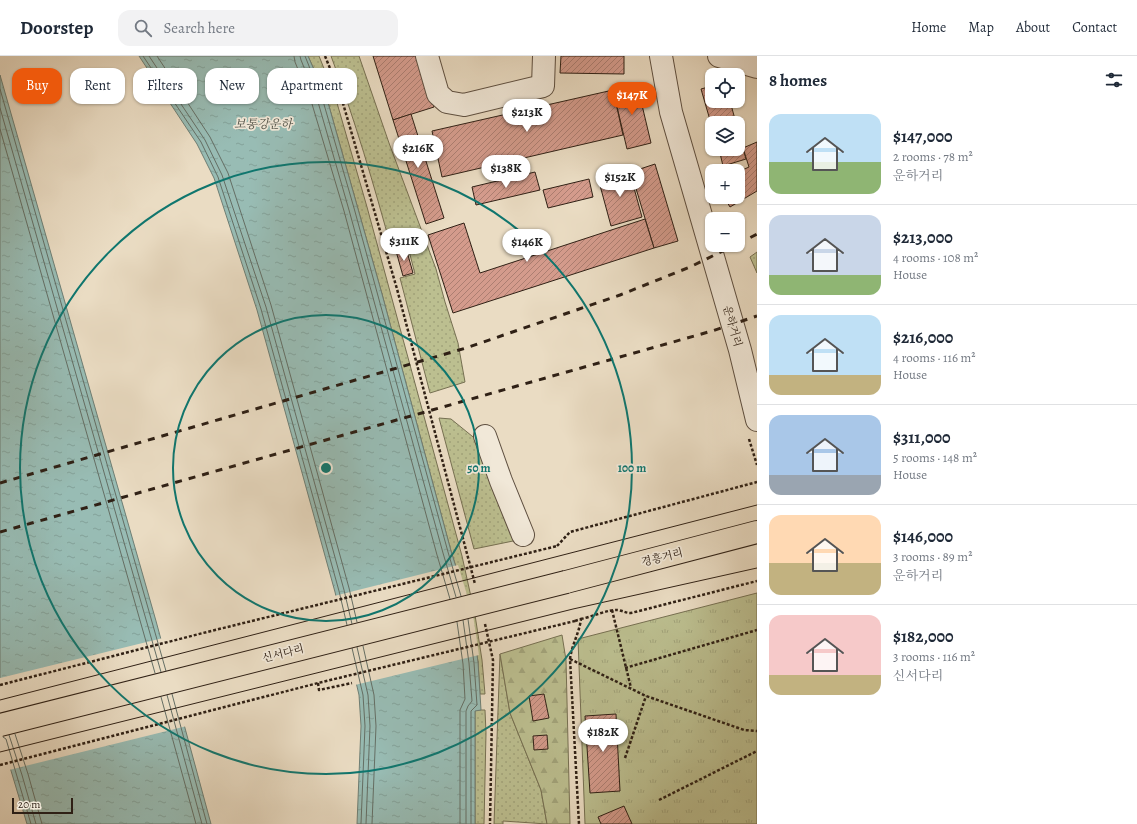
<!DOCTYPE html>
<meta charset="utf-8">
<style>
:root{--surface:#fff;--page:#f2f2f3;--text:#1f2937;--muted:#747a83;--line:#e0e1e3;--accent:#ea580c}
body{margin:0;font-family:Alegreya,"Noto Serif KR",serif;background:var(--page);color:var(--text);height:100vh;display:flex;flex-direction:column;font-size:15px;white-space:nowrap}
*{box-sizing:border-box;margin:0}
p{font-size:13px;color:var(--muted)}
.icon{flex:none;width:22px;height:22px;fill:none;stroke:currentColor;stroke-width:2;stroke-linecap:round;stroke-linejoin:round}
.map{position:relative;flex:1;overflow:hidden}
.drawer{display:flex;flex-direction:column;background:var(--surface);width:380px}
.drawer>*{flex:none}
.banner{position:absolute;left:12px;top:12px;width:380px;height:36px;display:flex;gap:8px}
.buttons{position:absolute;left:705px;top:12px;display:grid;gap:8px}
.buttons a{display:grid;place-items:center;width:40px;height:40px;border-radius:8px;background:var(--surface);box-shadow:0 1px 3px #0004;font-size:20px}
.scale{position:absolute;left:12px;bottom:10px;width:61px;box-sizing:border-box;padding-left:4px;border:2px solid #2f2015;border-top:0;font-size:11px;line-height:14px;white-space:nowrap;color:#2f2015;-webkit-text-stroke:3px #f1e8d8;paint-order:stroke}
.price{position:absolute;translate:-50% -34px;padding:0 9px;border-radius:14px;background:#fff;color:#222;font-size:13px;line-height:26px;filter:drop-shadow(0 1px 2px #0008)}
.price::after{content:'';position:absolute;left:50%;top:24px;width:12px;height:9px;margin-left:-6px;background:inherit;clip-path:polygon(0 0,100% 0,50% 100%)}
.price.selected{background:var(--accent);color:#fff}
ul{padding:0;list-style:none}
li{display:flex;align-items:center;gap:12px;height:100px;padding:0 12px}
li+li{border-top:1px solid var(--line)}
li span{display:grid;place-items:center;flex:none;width:112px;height:80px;border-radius:12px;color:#555}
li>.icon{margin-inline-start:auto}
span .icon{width:48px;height:48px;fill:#fffc;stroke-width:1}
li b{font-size:17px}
h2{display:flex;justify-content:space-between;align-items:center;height:48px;padding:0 12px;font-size:17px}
.chip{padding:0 14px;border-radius:12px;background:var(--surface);box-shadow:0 1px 3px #0004;font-size:14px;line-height:36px}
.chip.selected{background:var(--accent);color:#fff}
header{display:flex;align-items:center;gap:24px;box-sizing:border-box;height:56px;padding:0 20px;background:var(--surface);border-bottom:1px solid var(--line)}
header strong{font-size:19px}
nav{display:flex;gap:22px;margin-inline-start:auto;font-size:14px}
.search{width:280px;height:36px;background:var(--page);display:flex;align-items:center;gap:10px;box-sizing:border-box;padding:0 14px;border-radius:12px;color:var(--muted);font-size:15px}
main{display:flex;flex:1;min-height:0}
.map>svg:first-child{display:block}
.grass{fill:url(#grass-dots);stroke:#767052}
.forest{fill:url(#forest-firs);stroke:#767052}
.park{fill:url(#park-tufts);stroke:#767052}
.water{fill:url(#water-ripples);stroke:#6e7e74}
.pier{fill:#eadcc3}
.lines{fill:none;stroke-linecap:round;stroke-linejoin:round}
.shore{stroke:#646e64;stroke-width:1}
.building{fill:url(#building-hatch);stroke:#2f2015}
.minor-casing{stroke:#5e4f40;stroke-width:24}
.major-casing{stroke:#2f2015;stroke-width:24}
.path{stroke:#2f2015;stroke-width:2.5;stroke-dasharray:3 2;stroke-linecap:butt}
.minor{stroke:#f1e8d8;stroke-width:22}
.major{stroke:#eadcc3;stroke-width:22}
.tram{stroke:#2f2015;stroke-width:1}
.rail{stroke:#2f2015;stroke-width:3;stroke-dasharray:7 7;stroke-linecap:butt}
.major-bridge-casing{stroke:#2f2015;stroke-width:24;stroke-linecap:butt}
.path-bridge{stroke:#2f2015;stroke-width:2.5;stroke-dasharray:3 2;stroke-linecap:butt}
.major-bridge{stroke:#eadcc3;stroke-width:22}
.ring{fill:none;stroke:#0f766e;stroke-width:2}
.labels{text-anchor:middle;stroke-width:3.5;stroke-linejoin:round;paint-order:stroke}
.street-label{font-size:11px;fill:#2f2015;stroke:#f1e8d8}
.water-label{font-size:12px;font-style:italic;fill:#4e4f45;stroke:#f1e8d8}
.centre{fill:#0f766e;stroke:#f1e8d8;stroke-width:2}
.ring-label{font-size:12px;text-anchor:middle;font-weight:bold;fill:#0f766e;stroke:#f1e8d8;stroke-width:3.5;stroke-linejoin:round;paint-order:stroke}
</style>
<header>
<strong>Doorstep</strong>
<div class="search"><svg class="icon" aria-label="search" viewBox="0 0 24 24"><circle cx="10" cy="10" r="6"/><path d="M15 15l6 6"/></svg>Search here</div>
<nav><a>Home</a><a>Map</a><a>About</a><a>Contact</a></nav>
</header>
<main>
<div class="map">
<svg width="757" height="768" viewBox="0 0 757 768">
<defs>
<pattern id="grass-dots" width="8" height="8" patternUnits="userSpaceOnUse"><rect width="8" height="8" fill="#bcbf90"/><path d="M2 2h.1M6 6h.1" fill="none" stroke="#a2a47b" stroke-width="1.8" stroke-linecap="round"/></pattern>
<pattern id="forest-firs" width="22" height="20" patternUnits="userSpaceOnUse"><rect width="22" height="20" fill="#bcbf90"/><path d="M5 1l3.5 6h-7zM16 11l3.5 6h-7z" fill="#a2a47b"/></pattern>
<pattern id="park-tufts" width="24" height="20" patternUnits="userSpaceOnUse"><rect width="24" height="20" fill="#bcbf90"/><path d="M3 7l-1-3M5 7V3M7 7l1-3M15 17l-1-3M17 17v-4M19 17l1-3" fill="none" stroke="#a2a47b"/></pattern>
<pattern id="water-ripples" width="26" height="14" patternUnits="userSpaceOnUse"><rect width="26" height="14" fill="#98bcb4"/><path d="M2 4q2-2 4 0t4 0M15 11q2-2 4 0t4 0" fill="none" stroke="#83a19a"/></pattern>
<pattern id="building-hatch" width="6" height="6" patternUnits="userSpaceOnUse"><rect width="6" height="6" fill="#d49b8c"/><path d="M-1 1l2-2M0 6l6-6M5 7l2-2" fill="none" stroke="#ac7e71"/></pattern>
</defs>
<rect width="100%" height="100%" fill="#eadcc3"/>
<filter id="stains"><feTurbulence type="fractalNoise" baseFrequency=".005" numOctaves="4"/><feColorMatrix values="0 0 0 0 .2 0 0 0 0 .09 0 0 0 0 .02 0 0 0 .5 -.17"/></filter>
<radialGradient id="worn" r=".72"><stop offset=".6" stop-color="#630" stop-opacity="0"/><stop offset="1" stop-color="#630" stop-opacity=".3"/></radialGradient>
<g class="grass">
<path d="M308,0H319L335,40L367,151L462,500L475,559L482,604L485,638H480L478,606L471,559L451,495L382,238L327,43Z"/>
<path d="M331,0H359L389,87L436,213L445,246L458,287L465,326L430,337L400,222L415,218L408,191L392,195C374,129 355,64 331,0Z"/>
<path d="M757,196V217L750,201Z"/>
<path d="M439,362L451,363L483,389L518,484L474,493Z"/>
<path d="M500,598L510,657L541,734L547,768L503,765V768H494Z"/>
<path d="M475,654H485L486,677L484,768H475Z"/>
</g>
<path class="forest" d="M562,579L566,604L570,768H547L541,734L510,657L500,598Z"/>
<path class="park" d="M757,537V768H585L578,583Z"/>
<g class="water">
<path d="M139,0H308L327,43L382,238L451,495L471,559L478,606L481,654L475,655V768H357L361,670L359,639L335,536L257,254L214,122L197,88Z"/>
<path d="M0,19L156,565L211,768H27L0,678Z"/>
</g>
<g class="pier">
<path d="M458,509L473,559L479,599L355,629L334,540Z"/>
<path d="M163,582L187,670L9,714L0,685V622Z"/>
</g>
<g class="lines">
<g class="shore">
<path d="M143,0L201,86L218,121L261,253L339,535L347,569"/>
<path d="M149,0L205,84L222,119L266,251L344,534L352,568"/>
<path d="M157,0L210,81L228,117L271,249L349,532L357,566"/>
<path d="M294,0L295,6L312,48L344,155L437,499L450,543"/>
<path d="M300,0L301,4L318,46L349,154L443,497L456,541"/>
<path d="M305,0L323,45L354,152L448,496L461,540"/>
<path d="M0,33L166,615"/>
<path d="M0,52L161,616"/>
<path d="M0,73L155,617"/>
<path d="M468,563L474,607L477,649L471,655V768"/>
<path d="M463,564L469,607L472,645L468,650L466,655V768"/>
<path d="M457,566L463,608L465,643L460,654V768"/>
<path d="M363,590L374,639L376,670L372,768"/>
<path d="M357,591L368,639L370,670L366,768"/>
<path d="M352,592L363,639L365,670L361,768"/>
<path d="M172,638L207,768"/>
<path d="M167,639L202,768"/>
<path d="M161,641L196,768"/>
<path d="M15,678L28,718L42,768"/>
<path d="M9,679L22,719L36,768"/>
<path d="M3,681L6,683L31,768"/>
</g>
</g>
<g class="building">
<path d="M373,0H417L434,51L393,64Z"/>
<path d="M561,0H624V18L560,17Z"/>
<path d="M637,28L651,87L627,93L613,34Z"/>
<path d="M712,30V45H730L736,67H712V71L701,33Z"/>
<path d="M613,34L623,79L442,121L432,75Z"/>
<path d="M411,58L444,162L426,168L393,64Z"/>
<path d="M738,74L746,103L723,110L719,93H738Z"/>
<path d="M757,86V135L730,151L724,141H738V116L749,111L743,92Z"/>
<path d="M655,108L678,185L654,192L631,116Z"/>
<path d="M629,114L642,161L611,170L598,122Z"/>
<path d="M535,116L540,134L476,149L472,131Z"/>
<path d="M589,123L593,141L548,152L543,134Z"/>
<path d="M645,163L654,192L453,257L428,179L464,167L480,217Z"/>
<path d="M406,192L413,217L403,220L396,195Z"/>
<path d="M544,638L549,662L533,665L529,640Z"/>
<path d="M616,658L620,735L590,737L585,660Z"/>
<path d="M547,679L548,693L534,694L533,680Z"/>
<path d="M624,750L632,768H601L598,761Z"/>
</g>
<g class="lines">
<defs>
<g id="minor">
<path d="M427,0L438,38L447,46L464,49L543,30L544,0"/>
<path d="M661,0L671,56L740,294L757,364"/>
<path d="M719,0L757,11"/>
<path d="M485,380L501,425L523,479"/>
</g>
<path id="major" d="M566,526L757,476"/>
</defs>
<use href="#minor" class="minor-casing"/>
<use href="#major" class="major-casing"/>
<g class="path">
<path d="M325,0L340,37L397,233L475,528"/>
<path d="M749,383L757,409"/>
<path d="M557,490L570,476L757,426"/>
<path d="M612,554L631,632"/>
<path d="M581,563C591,561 609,553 618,554C623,555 626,557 631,557L757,525"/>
<path d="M575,565L581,563C579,578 572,588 570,603L579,768"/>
<path d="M485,568L493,604L490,768"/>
<path d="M570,603L646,640L744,674L757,675"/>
<path d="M625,612L757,574"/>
<path d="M318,627L319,634L352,627"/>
<path d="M625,702L646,640"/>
<path d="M659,744L757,695"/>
</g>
<use href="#minor" class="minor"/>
<use href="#major" class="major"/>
<g class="tram">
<path d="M0,644L757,449"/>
<path d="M0,696L573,553L757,512"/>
</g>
<g class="rail">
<path d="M738,188L757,178"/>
<path d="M0,427L466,292L620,239L690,211L735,189"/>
<path d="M0,476L712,275L757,260"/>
</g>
<defs>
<path id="major-bridge" d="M0,669L566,526"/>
</defs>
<use href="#major-bridge" class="major-bridge-casing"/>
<g class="path-bridge">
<path d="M0,629L207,576L557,490"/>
<path d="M0,709L318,627L575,565"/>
</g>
<use href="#major-bridge" class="major-bridge"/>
</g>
<g class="ring">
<circle cx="326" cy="412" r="153"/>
<circle cx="326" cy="412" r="306"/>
</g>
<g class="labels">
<g class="street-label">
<text transform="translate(733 270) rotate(74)" y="4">운하거리</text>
<text transform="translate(662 501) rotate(-14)" y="4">경흥거리</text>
<text transform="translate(283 597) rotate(-14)" y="4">신서다리</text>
</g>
<g class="water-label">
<text x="263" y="72">보통강운하</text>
</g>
</g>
<circle cx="326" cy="412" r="6" class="centre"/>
<g class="ring-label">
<text x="479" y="416">50 m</text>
<text x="632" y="416">100 m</text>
</g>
<rect width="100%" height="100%" filter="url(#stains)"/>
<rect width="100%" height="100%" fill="url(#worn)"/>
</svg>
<div class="buttons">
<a><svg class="icon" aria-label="locate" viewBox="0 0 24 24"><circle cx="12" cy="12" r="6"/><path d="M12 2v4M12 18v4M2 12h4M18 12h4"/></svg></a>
<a><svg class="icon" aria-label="layers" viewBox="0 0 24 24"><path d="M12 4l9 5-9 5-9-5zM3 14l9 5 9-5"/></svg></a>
<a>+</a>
<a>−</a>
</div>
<div class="scale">20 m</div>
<b class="price selected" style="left:632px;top:60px">$147K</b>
<b class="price" style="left:527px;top:77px">$213K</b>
<b class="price" style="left:418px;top:113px">$216K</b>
<b class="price" style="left:506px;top:133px">$138K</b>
<b class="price" style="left:620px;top:142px">$152K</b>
<b class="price" style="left:404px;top:206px">$311K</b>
<b class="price" style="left:527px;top:207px">$146K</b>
<b class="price" style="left:603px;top:697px">$182K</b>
<div class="banner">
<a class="chip selected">Buy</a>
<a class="chip">Rent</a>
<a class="chip">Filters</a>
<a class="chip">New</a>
<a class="chip">Apartment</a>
</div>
</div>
<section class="drawer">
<h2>8 homes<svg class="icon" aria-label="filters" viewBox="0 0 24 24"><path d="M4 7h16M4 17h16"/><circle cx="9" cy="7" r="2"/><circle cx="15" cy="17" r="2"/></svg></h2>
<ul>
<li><span style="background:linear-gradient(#bfe0f5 60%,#8fb573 0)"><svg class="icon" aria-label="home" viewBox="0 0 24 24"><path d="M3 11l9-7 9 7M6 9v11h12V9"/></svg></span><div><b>$147,000</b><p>2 rooms · 78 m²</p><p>운하거리</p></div></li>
<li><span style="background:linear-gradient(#c9d6e8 75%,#8fb573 0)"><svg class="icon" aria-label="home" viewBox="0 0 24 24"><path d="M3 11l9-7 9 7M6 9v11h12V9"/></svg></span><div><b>$213,000</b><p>4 rooms · 108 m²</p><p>House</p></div></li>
<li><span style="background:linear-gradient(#bfe0f5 75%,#c2b280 0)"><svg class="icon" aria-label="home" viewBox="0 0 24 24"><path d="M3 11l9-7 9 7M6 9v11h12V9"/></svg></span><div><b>$216,000</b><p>4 rooms · 116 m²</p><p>House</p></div></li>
<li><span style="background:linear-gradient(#a9c7e8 75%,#9aa5b1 0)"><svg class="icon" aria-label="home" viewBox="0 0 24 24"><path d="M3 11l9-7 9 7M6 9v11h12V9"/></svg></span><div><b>$311,000</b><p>5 rooms · 148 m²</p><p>House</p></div></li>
<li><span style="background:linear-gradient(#ffd9b3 60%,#c2b280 0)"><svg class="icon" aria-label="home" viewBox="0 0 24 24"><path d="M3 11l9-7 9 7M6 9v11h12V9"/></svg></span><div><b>$146,000</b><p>3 rooms · 89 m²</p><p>운하거리</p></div></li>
<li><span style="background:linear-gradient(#f6c9c9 75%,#c2b280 0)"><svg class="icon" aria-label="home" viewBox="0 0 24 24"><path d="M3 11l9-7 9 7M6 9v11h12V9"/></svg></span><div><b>$182,000</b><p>3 rooms · 116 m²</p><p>신서다리</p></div></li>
</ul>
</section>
</main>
